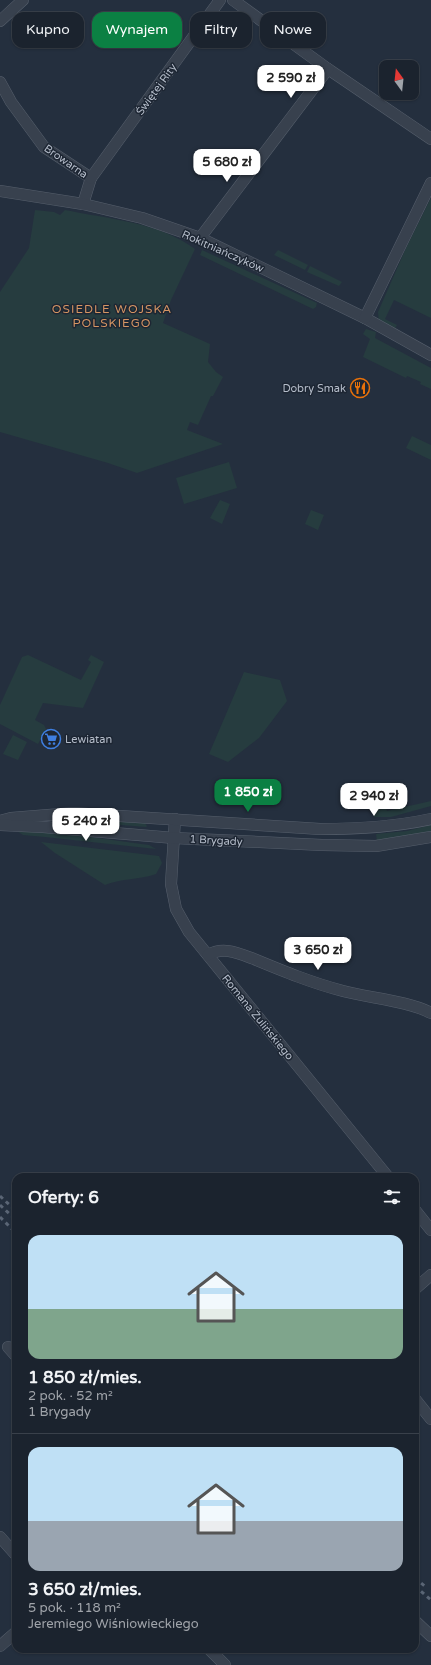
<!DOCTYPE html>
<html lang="pl">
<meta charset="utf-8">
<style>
:root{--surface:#1b232e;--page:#282f3a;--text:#f1f3f6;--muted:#a0a4aa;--line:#39404a;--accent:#0b8043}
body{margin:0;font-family:"Varela Round",sans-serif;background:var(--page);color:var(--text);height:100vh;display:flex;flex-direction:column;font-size:15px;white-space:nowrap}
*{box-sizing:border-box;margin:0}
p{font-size:13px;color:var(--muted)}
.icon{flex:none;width:22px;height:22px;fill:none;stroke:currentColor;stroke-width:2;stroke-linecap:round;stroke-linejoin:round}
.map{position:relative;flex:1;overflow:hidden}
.details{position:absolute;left:12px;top:1173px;width:407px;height:480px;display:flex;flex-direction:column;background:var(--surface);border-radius:12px;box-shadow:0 1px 3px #0004,0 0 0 1px var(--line)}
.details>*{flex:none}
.banner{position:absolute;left:12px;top:12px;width:407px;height:36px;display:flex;gap:8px}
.needle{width:26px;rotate:345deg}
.tools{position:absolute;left:379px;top:60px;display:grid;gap:8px}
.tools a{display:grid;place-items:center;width:40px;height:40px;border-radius:8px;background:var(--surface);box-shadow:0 1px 3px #0004,0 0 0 1px var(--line);font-size:20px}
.price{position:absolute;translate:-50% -34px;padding:0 9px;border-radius:8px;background:#fff;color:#222;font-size:13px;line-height:26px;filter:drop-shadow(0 1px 2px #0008)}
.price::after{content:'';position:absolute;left:50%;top:24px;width:12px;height:9px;margin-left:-6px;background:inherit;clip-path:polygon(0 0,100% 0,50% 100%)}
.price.selected{background:var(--accent);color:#fff}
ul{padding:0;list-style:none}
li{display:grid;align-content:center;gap:8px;height:212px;padding:0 16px}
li+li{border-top:1px solid var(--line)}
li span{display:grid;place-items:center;height:124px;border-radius:12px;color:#555}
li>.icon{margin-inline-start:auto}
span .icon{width:72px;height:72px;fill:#fffc;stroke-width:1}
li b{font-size:17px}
h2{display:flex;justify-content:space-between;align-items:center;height:48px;padding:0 16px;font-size:17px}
.tag{padding:0 14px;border-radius:12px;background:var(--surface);box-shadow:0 1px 3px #0004,0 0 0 1px var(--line);font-size:14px;line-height:36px}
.tag.selected{background:var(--accent);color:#fff}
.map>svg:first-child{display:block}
.green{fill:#263c3f}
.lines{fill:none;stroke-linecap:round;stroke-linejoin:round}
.minor-casing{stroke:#565f6c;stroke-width:12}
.minor{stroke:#38414e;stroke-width:11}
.rail{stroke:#5a6575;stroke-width:3;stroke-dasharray:4 4;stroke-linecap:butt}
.labels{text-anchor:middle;stroke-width:3;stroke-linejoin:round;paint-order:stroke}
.street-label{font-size:11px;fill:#b4bcc9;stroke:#1d2633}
.poi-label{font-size:11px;fill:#b4bcc9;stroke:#1d2633;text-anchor:end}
.neighbourhood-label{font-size:12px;letter-spacing:1px;fill:#d59563;stroke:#1d2633}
</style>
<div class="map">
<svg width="431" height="1665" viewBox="0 0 431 1665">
<rect width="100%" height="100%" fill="#242f3e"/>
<g class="green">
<path d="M431,198V318L394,300L385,319L397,325L394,330L379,322L378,312L406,248Z"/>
<path d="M35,210L54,212L60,215L65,210C108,219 159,222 195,249L171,300L163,323L210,344L208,362L216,372L223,377L213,396H211L198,425L190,422L187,430L223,444L137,473L108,463L0,432V292L29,248Z"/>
<path d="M202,250L317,303L316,307L313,309L200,255Z"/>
<path d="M278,250L308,265L305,270L274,255Z"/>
<path d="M310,266L342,282L339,286L307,272Z"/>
<path d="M366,329L376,332L375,338L431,368V389L420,384L421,382L407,376L406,378L363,357L370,339L363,334Z"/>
<path d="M412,436L431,445V460L406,448Z"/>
<path d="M229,462L237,488L184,504L176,478Z"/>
<path d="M220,500L230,504L222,524L210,518Z"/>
<path d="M311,510L324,515L318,530L305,524Z"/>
<path d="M28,655L81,680L91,662L88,660L91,655L104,662L83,708L43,703L35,720L44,725L46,729L38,744L0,724V705L22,657Z"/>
<path d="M244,672L280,680L287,701L259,738L228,762L209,754Z"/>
<path d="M13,735L27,742L18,760L3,754Z"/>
<path d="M431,801V806L391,817H374L373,809L376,803L384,802L387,811Z"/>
<path d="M55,818H86L144,822L147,826L146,827L85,822H59Z"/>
<path d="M431,825V831L377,841L376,834L407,831Z"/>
<path d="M17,831L68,834L149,845L156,849L45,837L23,835Z"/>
<path d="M41,842L159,856L162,863L156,874C139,880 122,878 105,885L55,853Z"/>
</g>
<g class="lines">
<defs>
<g id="minor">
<path d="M233,0L328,69L431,139"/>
<path d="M0,21L23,0"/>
<path d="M0,82L11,102L44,147L91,178L83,204"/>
<path d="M91,178L220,0"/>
<path d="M0,191L83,204L142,218L200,238L365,318L431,355"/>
<path d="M200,238L328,69"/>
<path d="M365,318L431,183"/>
<path d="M175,819L171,884L176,909L189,932L388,1177"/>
<path d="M0,821L11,818L73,813L320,829C358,829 394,827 431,819"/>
<path d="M0,825L43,827L174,838L322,845L376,846L431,837"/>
<path d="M208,955C223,946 238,953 254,959C283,971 312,983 343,991C369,998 408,1001 431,1013"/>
<path d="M415,1210L431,1230"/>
<path d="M415,1289L431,1275"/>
<path d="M8,1347L16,1356"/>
<path d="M415,1399L431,1419"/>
<path d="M0,1537L16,1555"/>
<path d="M415,1621L431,1636"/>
<path d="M0,1646L16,1632"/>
<path d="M209,1649L225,1665"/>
</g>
</defs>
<use href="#minor" class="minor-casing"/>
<use href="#minor" class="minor"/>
<g class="rail">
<path d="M0,1196L16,1211"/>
<path d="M0,1205L16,1220"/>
<path d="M0,1217L16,1233"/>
<path d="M415,1578L427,1588"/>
<path d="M415,1586L431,1600"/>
</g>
</g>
<defs>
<symbol id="restaurant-ring" viewBox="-11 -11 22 22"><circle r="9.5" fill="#1d2633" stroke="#e8710a" stroke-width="1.5"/><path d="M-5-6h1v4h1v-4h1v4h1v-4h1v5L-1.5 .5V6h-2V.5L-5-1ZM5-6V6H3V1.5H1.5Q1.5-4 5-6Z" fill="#e8710a"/></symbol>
<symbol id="supermarket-ring" viewBox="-11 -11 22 22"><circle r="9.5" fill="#1d2633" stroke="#3f7fe0" stroke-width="1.5"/><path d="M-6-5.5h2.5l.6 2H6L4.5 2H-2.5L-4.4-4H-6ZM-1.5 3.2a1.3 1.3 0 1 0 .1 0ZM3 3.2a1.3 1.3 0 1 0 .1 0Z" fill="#3f7fe0"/></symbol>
</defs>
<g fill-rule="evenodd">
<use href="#restaurant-ring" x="349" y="377" width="22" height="22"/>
<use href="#supermarket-ring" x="40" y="728" width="22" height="22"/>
</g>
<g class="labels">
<g class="street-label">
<text transform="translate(156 89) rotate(-54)" y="4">Świętej Rity</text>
<text transform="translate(66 161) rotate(35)" y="4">Browarna</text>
<text transform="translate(223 251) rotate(24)" y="4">Rokitniańczyków</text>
<text transform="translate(216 840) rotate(3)" y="4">1 Brygady</text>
<text transform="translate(258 1017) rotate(51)" y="4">Romana Żulińskiego</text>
</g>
<g class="poi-label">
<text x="346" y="392">Dobry Smak</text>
<text x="65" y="743" text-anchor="start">Lewiatan</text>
</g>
<g class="neighbourhood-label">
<text x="112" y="313">OSIEDLE WOJSKA<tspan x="112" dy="14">POLSKIEGO</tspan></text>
</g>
</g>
</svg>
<div class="tools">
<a><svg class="needle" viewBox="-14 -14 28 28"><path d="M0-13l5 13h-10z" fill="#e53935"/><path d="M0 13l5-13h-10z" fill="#a0a4aa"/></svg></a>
</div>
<b class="price" style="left:291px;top:99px">2 590 zł</b>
<b class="price" style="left:227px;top:183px">5 680 zł</b>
<b class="price selected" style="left:248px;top:813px">1 850 zł</b>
<b class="price" style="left:374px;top:817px">2 940 zł</b>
<b class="price" style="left:86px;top:842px">5 240 zł</b>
<b class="price" style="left:318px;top:971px">3 650 zł</b>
<div class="banner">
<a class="tag">Kupno</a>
<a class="tag selected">Wynajem</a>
<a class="tag">Filtry</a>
<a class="tag">Nowe</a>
</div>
<section class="details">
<h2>Oferty: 6<svg class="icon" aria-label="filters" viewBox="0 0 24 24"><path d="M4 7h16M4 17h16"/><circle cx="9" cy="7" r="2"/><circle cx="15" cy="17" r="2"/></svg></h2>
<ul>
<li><span style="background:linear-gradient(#bfe0f5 60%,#7fa58c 0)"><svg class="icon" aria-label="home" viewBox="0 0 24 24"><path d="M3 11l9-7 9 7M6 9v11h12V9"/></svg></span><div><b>1 850 zł/mies.</b><p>2 pok. · 52 m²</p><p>1 Brygady</p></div></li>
<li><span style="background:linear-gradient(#bfe0f5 60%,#9aa5b1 0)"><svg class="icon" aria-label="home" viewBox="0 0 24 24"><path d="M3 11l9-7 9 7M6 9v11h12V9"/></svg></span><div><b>3 650 zł/mies.</b><p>5 pok. · 118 m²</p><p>Jeremiego Wiśniowieckiego</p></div></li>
</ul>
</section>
</div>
